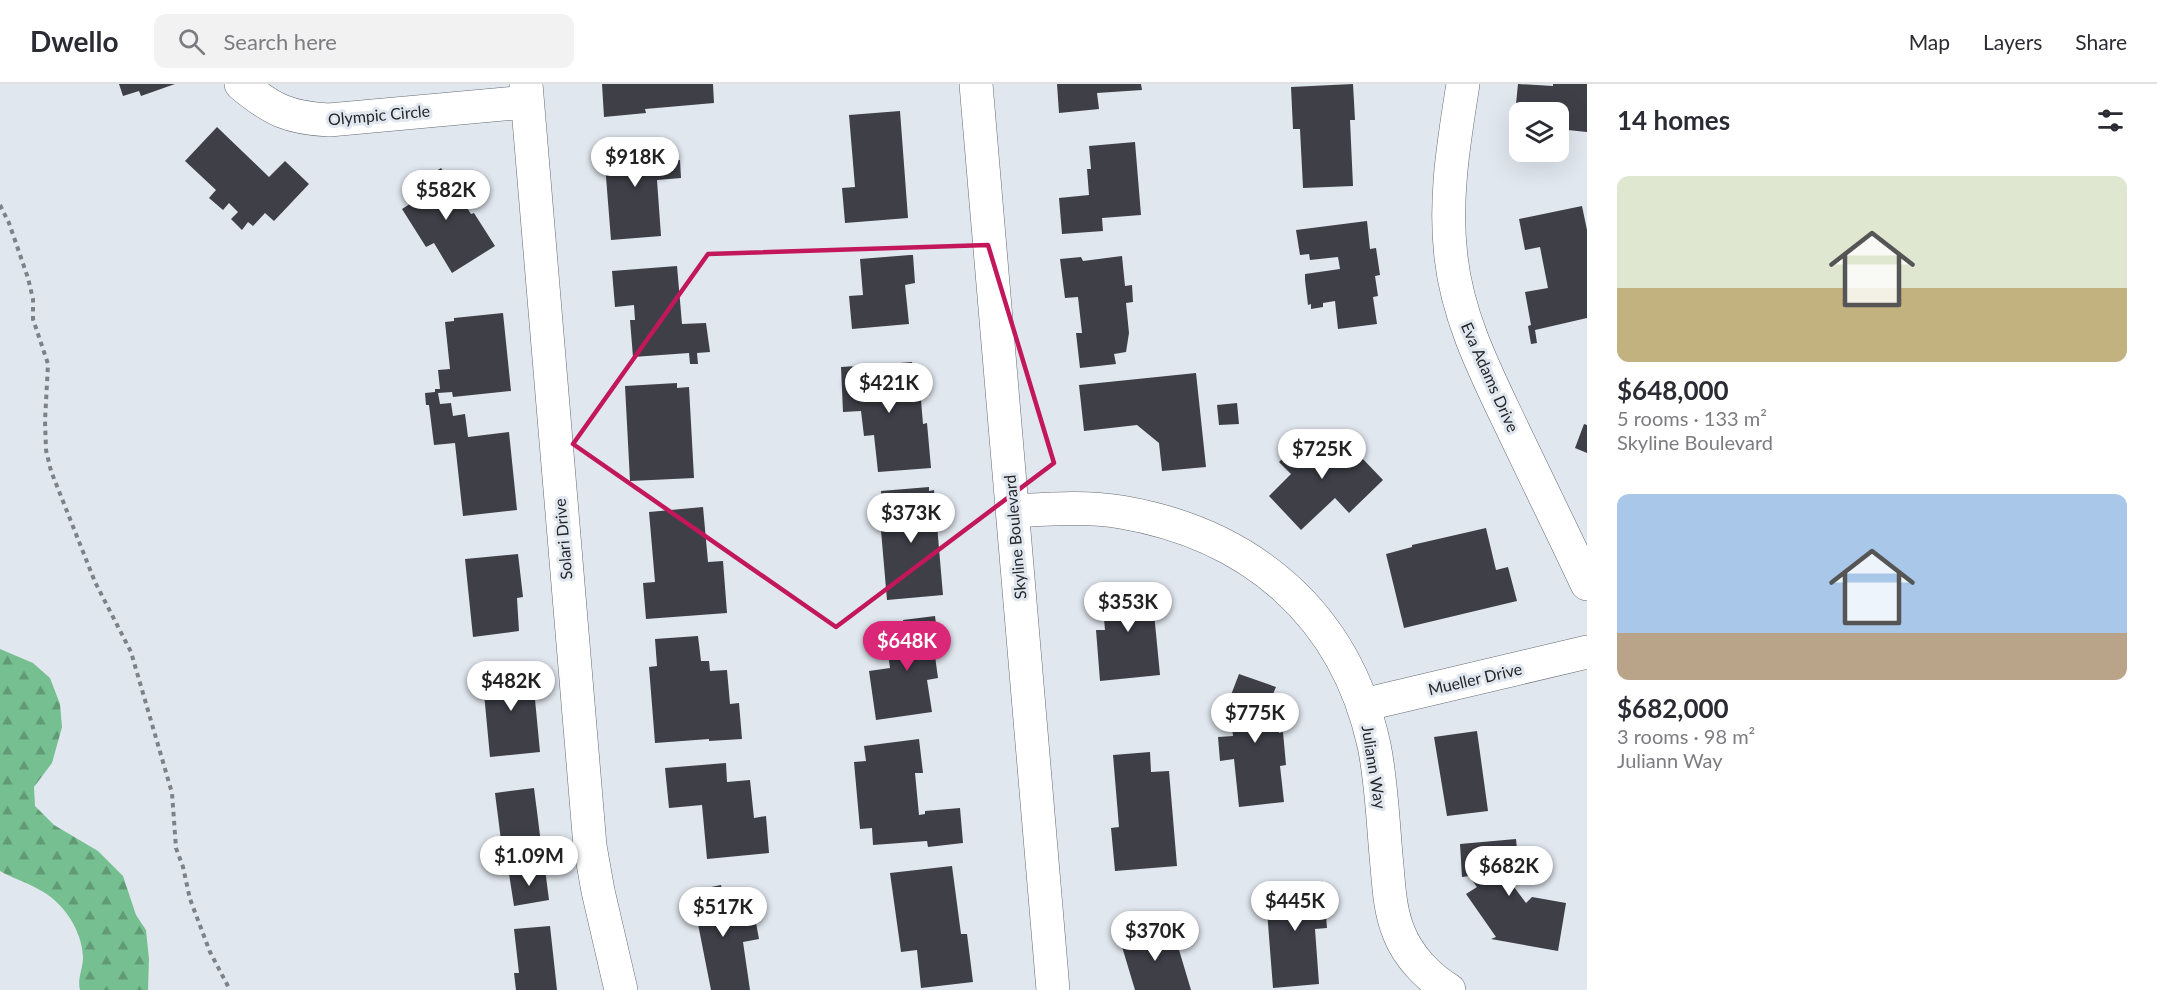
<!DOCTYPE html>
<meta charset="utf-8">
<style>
:root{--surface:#fff;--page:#f2f2f3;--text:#2b2b33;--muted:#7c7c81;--line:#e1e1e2;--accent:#db2777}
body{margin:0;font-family:Lato,sans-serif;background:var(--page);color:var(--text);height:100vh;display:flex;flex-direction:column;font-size:22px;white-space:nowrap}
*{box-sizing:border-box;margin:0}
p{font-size:20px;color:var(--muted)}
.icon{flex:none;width:33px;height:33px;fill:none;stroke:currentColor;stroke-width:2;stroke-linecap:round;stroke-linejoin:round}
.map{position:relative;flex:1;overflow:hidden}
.sheet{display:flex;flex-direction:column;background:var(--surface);width:570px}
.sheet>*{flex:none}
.buttons{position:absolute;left:1509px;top:18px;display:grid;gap:12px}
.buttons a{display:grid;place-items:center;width:60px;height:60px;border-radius:12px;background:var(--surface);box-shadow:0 6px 24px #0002;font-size:30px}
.price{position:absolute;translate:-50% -51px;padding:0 14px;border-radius:21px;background:#fff;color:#222;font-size:20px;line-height:39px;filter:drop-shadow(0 2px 3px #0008)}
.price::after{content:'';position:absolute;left:50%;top:36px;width:18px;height:14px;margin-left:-9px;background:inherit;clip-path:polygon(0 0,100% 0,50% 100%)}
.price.selected{background:var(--accent);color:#fff}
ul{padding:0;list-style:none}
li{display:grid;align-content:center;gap:12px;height:318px;padding:0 30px}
li span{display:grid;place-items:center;height:186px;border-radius:12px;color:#555}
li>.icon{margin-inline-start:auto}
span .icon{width:108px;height:108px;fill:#fffc;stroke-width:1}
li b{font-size:26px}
h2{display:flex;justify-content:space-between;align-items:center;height:72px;padding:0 30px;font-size:26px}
header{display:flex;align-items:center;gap:36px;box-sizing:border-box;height:84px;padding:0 30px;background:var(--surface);border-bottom:2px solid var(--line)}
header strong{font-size:28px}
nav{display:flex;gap:33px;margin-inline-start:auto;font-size:21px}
.search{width:420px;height:54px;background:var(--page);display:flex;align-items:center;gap:15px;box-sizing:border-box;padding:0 21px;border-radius:12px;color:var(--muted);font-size:22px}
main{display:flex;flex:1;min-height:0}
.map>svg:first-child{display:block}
.forest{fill:url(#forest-firs)}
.building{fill:#3e3f47}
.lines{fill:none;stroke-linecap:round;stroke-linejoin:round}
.minor-casing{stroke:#656b72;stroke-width:34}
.path{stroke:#7e8287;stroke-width:4;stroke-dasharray:4.5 4.5;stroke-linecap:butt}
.minor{stroke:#fff;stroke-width:33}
.marked{fill:none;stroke:#c2185b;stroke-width:4.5;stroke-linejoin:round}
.labels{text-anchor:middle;stroke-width:6;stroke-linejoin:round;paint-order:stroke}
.street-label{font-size:16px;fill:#242629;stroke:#e1e7ef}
</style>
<header>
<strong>Dwello</strong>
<div class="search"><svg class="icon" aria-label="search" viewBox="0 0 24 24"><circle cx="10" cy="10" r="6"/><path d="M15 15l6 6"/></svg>Search here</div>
<nav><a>Map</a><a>Layers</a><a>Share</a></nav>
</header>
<main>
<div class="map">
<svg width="1587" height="906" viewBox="0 0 1587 906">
<defs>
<pattern id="forest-firs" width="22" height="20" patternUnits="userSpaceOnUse" patternTransform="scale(1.5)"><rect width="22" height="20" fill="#76bf91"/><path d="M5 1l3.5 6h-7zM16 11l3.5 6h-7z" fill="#619b76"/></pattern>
</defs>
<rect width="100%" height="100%" fill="#e1e7ef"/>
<path class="forest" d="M0,565L33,579L50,594L60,620L62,643L52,679L34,703L35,722L54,741L98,767L123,792L136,831L146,846L149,875L148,906H80C77,895 83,885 83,873C82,846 63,817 38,805C26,798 12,794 0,787Z"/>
<g class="building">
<path d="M119,0H175L141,12L139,7L123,12Z"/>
<path d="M602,0H713L714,19L645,25L646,29L604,33Z"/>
<path d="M1057,0H1141L1142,6L1097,9L1099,25L1059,29Z"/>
<path d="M1353,0L1355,36H1350L1353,102L1303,104L1300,45H1293L1291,3Z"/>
<path d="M1518,0L1553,2V0H1587V48L1558,45V28H1520V41L1514,40Z"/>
<path d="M900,27L908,134L845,139L842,104L855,103L849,31Z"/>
<path d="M217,43L269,93L285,77L309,100L274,137L265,129L253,142L248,138L242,146L231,135L238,128L229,119L223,126L209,114L216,106L185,77Z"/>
<path d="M637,53L639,78L663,76L661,65L677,64V76H680L681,94L657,96L661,152L611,156L603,55Z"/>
<path d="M1135,58L1141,131L1102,134L1103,147L1062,150L1059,114L1089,111L1087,85H1091L1089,62Z"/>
<path d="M441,84L471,130L474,129L495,162L452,189L434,159L426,163L402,125L413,118L405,107Z"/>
<path d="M1582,122L1587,146V234L1535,246L1537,259L1531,260L1528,242L1531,241L1525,208L1548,204L1540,163L1525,166L1519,135Z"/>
<path d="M1367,137L1370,165L1376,164L1380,191L1375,192L1378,212L1373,213L1377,240L1338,245L1335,217L1323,219V223L1311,225V220L1308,221L1305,196V190L1340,185L1338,173L1310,176L1309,170L1300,171L1296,146Z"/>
<path d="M910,171H913L915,199L905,201L909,240L852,245L849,212L863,211L860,175Z"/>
<path d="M1122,172L1125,202L1132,201L1133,218L1126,219L1129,249L1126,268L1114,270L1116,280L1080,284L1076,249H1082L1078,213L1065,214L1060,175L1081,173L1083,177Z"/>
<path d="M677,182L682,240L706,239L710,268L697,269L698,280H690L689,269L633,273L630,236H635L634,221L615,223L612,187Z"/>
<path d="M503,229L511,307L453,313L452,308L438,309L440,320L451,319L453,332L465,330L468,353L509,348L517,426L463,432L455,359L434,361L429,321H426L425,309L435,308V305H440L438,286L450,285L445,238L454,237V234Z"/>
<path d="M912,278L914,305L920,304L923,340L927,339L931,384L878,388L874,351L864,352L861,327L843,328L841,283L872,281L873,290L877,289L876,281Z"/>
<path d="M1196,289L1206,383L1162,387L1159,359L1137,341L1084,347L1079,301Z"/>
<path d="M677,299V304L689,303L694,394L630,397L625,302Z"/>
<path d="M1237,319L1239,340L1219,341L1217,321Z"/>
<path d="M1584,340L1587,341V369L1575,364Z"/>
<path d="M1313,346L1331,365L1361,373L1383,396L1349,429L1335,414L1301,446L1269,412L1291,390L1279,378Z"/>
<path d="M929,403V407L934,406L943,511L887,516L880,435H884L881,407Z"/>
<path d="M703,423L708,478L723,477L727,529L646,535L643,499L655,498L649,428Z"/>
<path d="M1486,444L1496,486L1508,483L1517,517L1404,544L1386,470L1412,463V461Z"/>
<path d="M518,470L523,513L517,514L519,547L473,553L465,475Z"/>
<path d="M1151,498L1160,591L1100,597L1096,546H1105L1101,502Z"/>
<path d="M935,532L940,569L935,572L938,594L927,596L932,628L876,636L869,587L890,584L886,555L906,553L903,536Z"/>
<path d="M698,552L701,577H709L710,587L727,586L730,620L739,619L742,655L709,657V655L655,659L649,583L657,582L655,555Z"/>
<path d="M532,584L540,668L490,673L482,588Z"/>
<path d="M1239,590L1276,603L1267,624L1276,627L1279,649L1283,648L1286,681L1280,682L1284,718L1239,723L1234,675L1220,677L1218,653L1233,652L1230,625L1226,624Z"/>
<path d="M1477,647L1488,727L1447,732L1434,653Z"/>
<path d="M919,655L923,689H915L919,731L925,730V727L960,724L963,759L928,763L927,757L873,761L872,744L860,745L854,678L866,677L864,662Z"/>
<path d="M1150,668L1151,688L1169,687L1177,782L1115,787L1111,744L1119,743L1113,671Z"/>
<path d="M726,679L727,698L750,696L754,734L766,732L769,769L707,775L702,721L669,724L665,684Z"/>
<path d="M534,704L543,775L504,780L495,709Z"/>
<path d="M1516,755L1518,776L1527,789L1511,799L1526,819L1532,813L1566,819L1558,867L1491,855L1496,853L1466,810L1477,803L1469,792L1462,793L1460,760Z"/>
<path d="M952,782L961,850H967L973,898L921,904L917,866L901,868L890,789Z"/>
<path d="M545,785L549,816L514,822L509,790Z"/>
<path d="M1323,797L1327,844L1315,845L1319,900L1273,904L1265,801Z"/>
<path d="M721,801L726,827L743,822V824L753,823L759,855L743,858L750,906H711L697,835L692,836L687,808Z"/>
<path d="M550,842L557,906H516L514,889H519L514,845Z"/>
<path d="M1153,845L1156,854L1174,849L1191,906H1135L1120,856Z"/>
</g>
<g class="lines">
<defs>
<g id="minor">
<path d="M241,0C272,26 289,34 329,36L527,18"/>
<path d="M526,0L590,762L598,807L621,906"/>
<path d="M976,0L1053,906"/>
<path d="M1463,0C1454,57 1444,114 1451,173C1458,236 1487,291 1514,348C1538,398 1563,449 1587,500"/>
<path d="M1013,427C1049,425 1086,422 1121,428C1251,450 1345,530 1374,661C1382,700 1383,742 1387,782C1389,805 1390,827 1399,849C1408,872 1428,893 1449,906"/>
<path d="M1363,621L1587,568"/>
</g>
</defs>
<use href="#minor" class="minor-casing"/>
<path class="path" d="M0,121L9,139L28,194L33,215V235L48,280L45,337L46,366L51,387L95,498L131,568L172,709L176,764L183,783L190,815L210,868L230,906"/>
<use href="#minor" class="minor"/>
</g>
<path class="marked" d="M988,161L1054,379L836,543L573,360L708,170Z"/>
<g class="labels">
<g class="street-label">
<text transform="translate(379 31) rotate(-5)" y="6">Olympic Circle</text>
<text transform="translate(1490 293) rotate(66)" y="6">Eva Adams Drive</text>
<text transform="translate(1015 453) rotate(-95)" y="6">Skyline Boulevard</text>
<text transform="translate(563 455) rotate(-95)" y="6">Solari Drive</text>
<text transform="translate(1475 595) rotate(-13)" y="6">Mueller Drive</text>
<text transform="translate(1374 683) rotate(81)" y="6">Juliann Way</text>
</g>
</g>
</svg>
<div class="buttons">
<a><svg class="icon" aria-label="layers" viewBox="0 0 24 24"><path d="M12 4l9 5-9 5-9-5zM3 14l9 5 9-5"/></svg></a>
</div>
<b class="price" style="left:635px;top:104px">$918K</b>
<b class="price" style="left:446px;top:137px">$582K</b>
<b class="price" style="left:889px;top:330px">$421K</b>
<b class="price" style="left:1322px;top:396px">$725K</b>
<b class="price" style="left:911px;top:460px">$373K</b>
<b class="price" style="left:1128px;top:549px">$353K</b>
<b class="price selected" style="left:907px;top:588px">$648K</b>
<b class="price" style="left:511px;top:628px">$482K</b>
<b class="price" style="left:1255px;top:660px">$775K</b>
<b class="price" style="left:529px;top:803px">$1.09M</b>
<b class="price" style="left:1509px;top:813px">$682K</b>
<b class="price" style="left:1295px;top:848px">$445K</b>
<b class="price" style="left:723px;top:854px">$517K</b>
<b class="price" style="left:1155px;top:878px">$370K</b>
</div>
<section class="sheet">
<h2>14 homes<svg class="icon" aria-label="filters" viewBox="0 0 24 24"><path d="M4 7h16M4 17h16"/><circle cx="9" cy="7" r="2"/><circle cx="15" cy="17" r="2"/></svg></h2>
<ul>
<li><span style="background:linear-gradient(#dfe7d0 60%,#c2b280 0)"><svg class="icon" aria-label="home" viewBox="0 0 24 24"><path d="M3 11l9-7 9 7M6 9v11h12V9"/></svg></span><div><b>$648,000</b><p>5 rooms · 133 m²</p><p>Skyline Boulevard</p></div></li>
<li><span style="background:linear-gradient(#a9c7e8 75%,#b9a48a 0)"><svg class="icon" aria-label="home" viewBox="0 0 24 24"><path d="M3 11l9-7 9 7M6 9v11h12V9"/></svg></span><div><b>$682,000</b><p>3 rooms · 98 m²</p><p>Juliann Way</p></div></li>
</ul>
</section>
</main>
